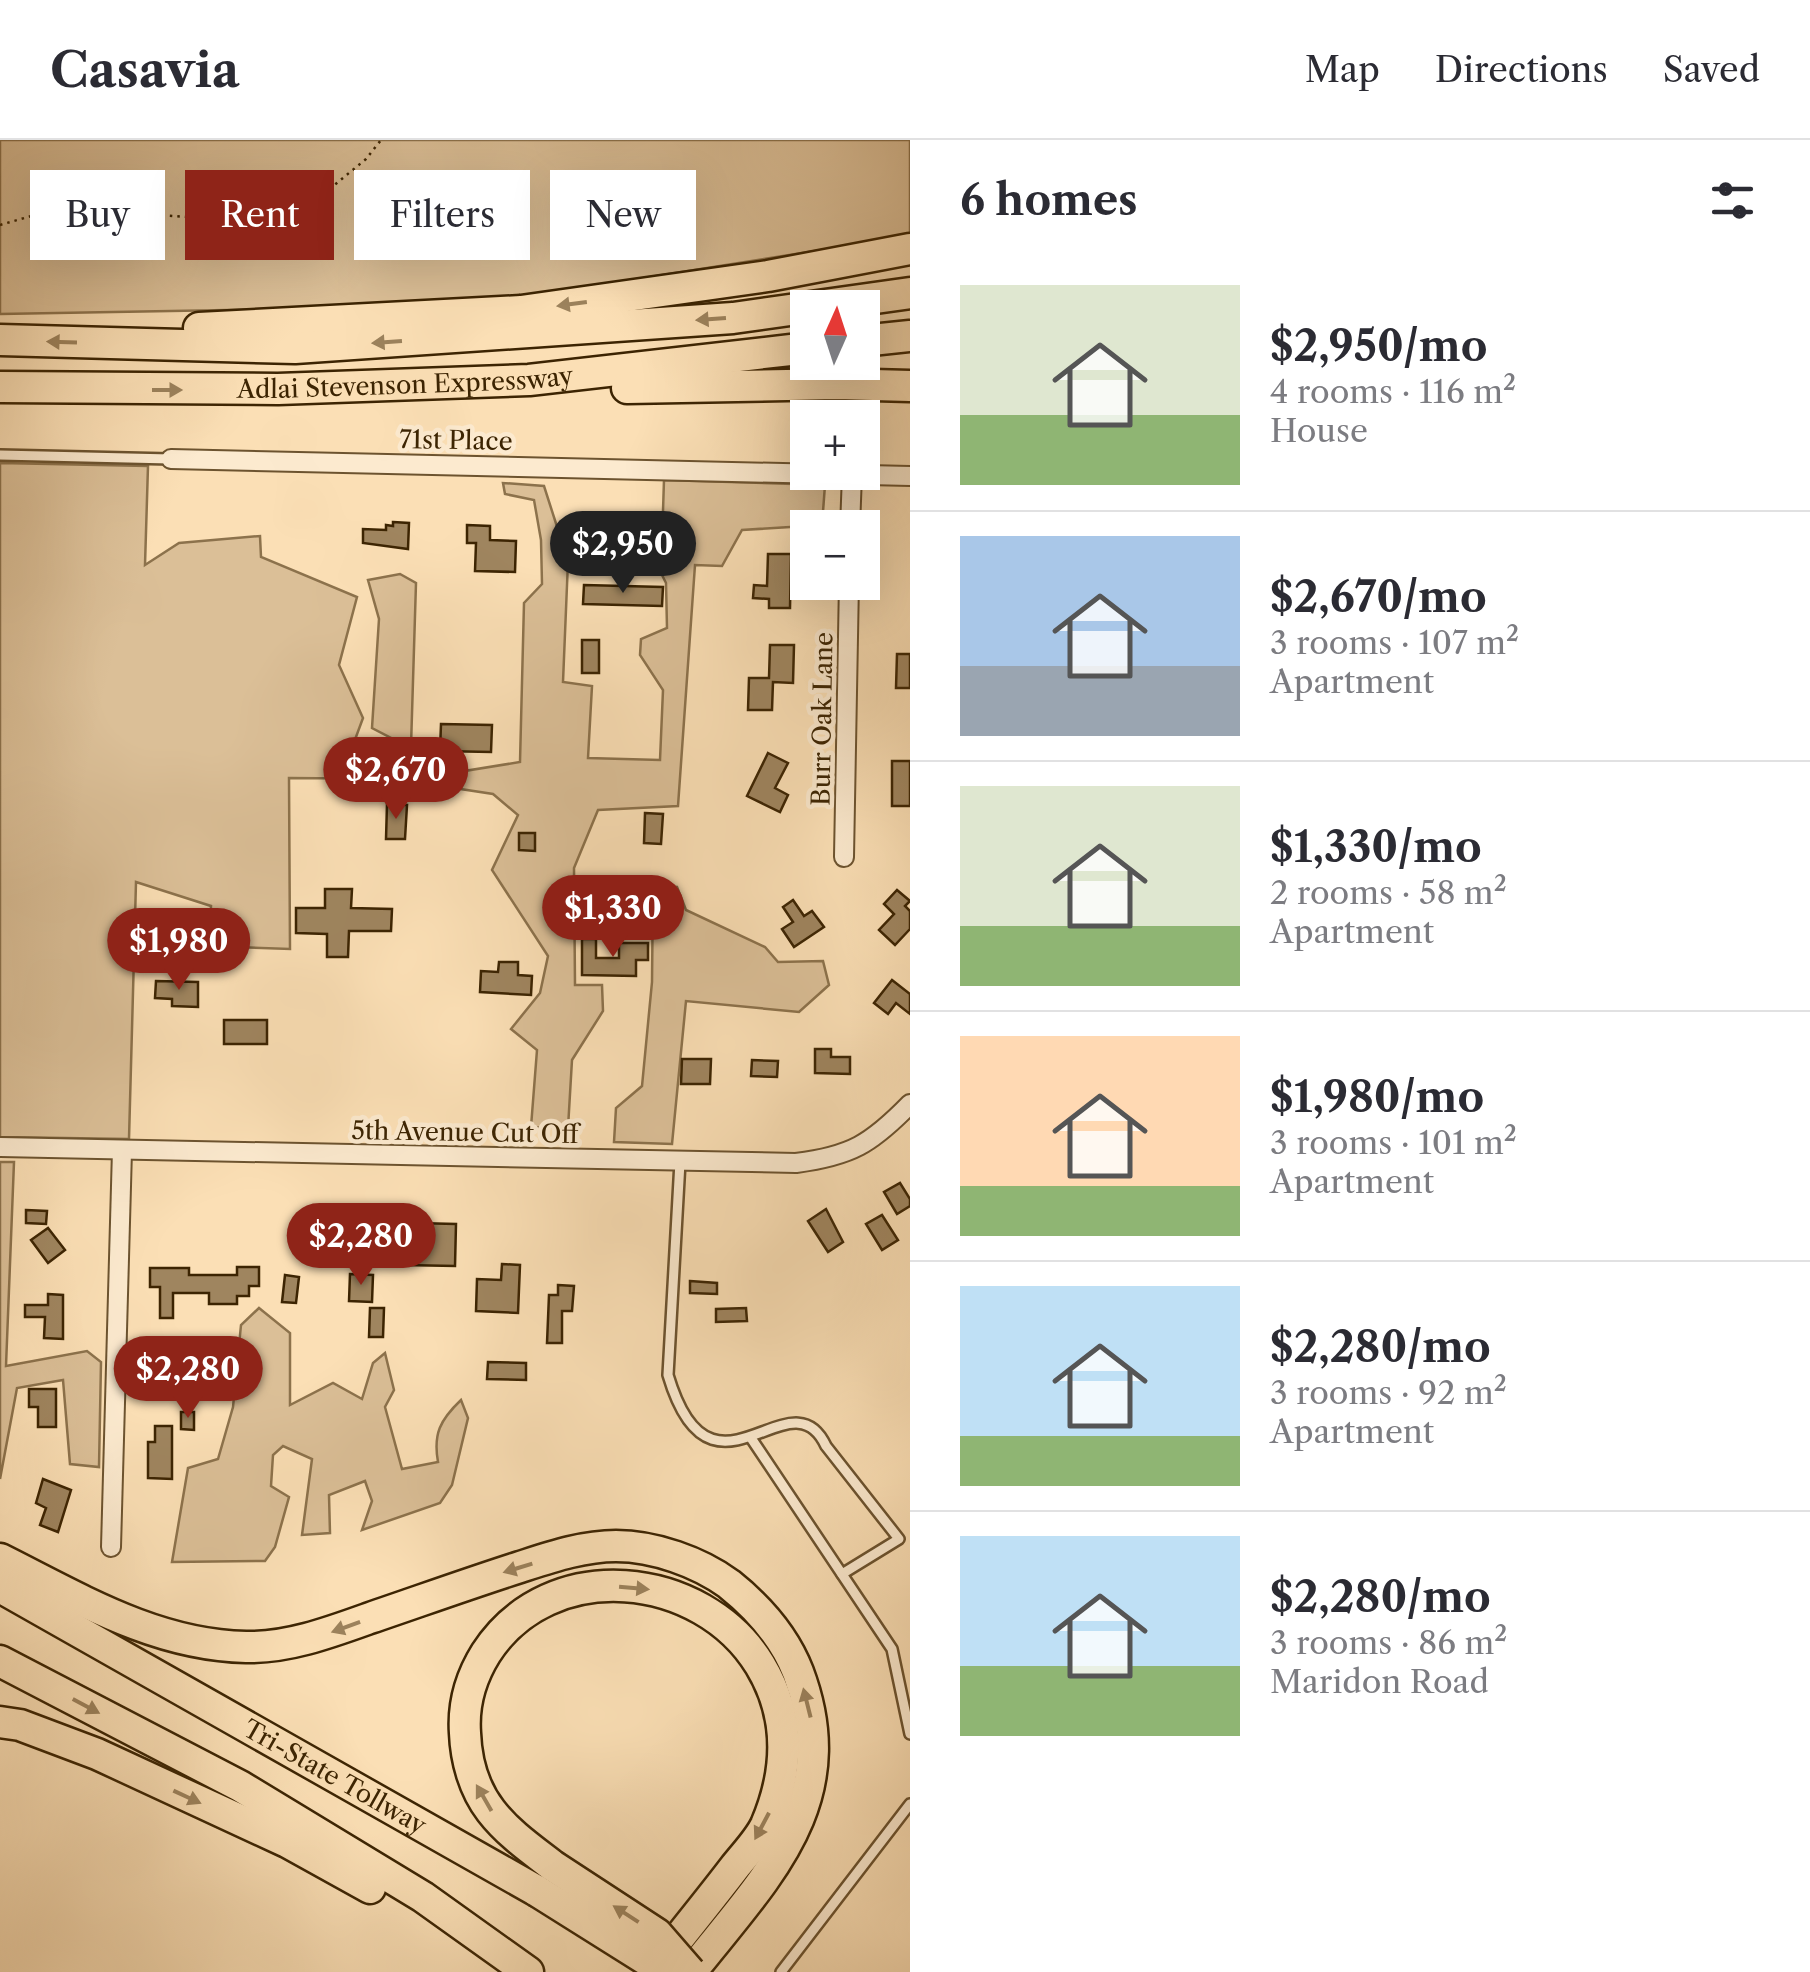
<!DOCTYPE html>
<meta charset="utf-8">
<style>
:root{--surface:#fff;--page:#f7f7f7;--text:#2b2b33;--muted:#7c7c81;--line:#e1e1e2;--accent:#8f2418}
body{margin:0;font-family:"Libre Caslon Text",serif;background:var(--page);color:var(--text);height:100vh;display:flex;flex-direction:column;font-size:38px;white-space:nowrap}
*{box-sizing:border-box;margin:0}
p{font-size:32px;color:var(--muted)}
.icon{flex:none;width:55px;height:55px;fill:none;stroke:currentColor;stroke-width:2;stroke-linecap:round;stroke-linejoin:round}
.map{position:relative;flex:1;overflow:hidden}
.details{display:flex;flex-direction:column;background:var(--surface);width:900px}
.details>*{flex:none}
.guide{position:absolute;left:30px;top:30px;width:730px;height:90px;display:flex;gap:20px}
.needle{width:65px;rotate:3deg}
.buttons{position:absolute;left:790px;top:150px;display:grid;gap:20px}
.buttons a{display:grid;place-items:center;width:90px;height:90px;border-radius:0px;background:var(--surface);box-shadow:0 10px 40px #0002;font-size:50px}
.price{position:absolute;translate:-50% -85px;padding:0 22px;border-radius:35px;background:var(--accent);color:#fff;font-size:32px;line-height:65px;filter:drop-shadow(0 2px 5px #0008)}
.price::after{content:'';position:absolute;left:50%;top:60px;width:30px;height:22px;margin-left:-15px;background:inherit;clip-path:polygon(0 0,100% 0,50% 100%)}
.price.active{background:#222;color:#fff}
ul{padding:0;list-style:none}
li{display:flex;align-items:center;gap:30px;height:250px;padding:0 50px}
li+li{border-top:2px solid var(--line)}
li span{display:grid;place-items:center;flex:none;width:280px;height:200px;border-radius:0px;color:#555}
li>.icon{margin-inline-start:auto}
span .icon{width:120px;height:120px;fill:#fffc;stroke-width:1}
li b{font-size:42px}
h2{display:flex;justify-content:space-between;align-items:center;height:120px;padding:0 50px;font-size:42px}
.tag{padding:0 35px;border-radius:0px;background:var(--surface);box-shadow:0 10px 40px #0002;font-size:35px;line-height:90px}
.tag.active{background:var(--accent);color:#fff}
header{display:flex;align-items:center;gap:60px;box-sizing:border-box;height:140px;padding:0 50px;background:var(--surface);border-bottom:2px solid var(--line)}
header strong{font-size:48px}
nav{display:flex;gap:55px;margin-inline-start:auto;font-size:35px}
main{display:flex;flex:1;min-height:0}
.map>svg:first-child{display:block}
.green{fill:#dbbf97;stroke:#8c724c;stroke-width:2.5}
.building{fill:#9f855f;stroke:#3c2402;stroke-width:2.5}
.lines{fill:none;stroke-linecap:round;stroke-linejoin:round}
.service-casing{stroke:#6c532f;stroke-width:14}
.minor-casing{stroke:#6c532f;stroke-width:22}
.motorway-casing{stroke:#3c2402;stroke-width:35}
.path{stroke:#3c2402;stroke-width:2.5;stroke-dasharray:2.5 5;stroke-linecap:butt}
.service{stroke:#fceacf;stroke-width:9}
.minor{stroke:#fceacf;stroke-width:18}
.motorway{stroke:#fbdfb5;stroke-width:30}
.motorway-bridge-casing{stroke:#3c2402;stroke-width:35;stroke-linecap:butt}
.motorway-bridge{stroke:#fbdfb5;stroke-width:30}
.oneway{fill:#9c825c}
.labels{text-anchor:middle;stroke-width:9;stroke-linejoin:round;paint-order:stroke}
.street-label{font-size:25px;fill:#3c2402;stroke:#fceacf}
</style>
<header>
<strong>Casavia</strong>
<nav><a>Map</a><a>Directions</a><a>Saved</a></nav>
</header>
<main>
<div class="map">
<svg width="910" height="1832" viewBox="0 0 910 1832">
<rect width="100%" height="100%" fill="#fbdfb5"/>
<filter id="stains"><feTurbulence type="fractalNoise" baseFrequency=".002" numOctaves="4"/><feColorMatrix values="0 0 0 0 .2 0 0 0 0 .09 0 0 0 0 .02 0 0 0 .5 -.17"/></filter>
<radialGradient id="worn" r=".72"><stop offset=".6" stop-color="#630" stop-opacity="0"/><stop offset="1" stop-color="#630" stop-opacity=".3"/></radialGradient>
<g class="green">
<path d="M0,0H910V96L465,166L0,174Z"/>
<path d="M0,323L148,326L145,425L179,403L260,396L261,417L357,457L339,525L363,578L353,605L363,617H391L393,599L372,588L379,479L368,440L400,434L416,443L410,639L289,638L290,809L209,806L211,766L136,742L129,999L0,997Z"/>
<path d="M664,340L825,345L822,385L742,390L722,426L695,425L678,666L598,670L574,728L575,845H602L603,871L572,920L568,988L531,987L537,910L511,889L540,853L548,816L492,730L518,675L493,654L428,644L434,636L520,622L524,463L542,444L541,400L534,360L505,354L503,343L544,346L568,421L563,542L592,546L588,618L660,620L663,550L640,515L641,499L667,488L666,443L661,433Z"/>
<path d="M653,745L677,747L686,770L765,807L778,822L823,821L829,845L799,872L686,861L672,1004L614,1002L616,968L642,946L652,842Z"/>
<path d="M0,1022H14L6,1226L87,1211L101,1222L99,1327L70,1324L63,1240L17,1248L0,1339Z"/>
<path d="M259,1168L290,1193V1265L333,1243L362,1259L373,1223L385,1213L394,1250L385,1267L402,1329L438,1322C433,1294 440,1280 461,1260L468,1278L452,1345L440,1363L362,1390L372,1361L365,1341L329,1355L330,1393L302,1395L312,1319L283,1306L273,1315L271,1346L289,1357L275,1407L265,1421L172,1422L188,1328L218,1319L233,1267L241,1185Z"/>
</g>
<g class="building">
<path d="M393,382L409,383L408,409L363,403V389L386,390V385L393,386Z"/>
<path d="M467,385L490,386V400L516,401L515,432L475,431L476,403H467Z"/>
<path d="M768,414H791L790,468H769V459L753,458L754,445L767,446Z"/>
<path d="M584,445L663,447L662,466L583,464Z"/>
<rect x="582" y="500" width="17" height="33"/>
<path d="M770,505H794L793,543L773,542L772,570H748L749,538H769Z"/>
<path d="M897,514H910V548H896Z"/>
<path d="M441,584L492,585L491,612L440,611Z"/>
<path d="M768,613L788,623L775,648L788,655L780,672L747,656Z"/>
<rect x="892" y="621" width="18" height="45"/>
<path d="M387,664L407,665L405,699H386Z"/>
<path d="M645,673L663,674L661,704L644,703Z"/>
<path d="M519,693H535V711L519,710Z"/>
<path d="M325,749H352L351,768L392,769L391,791H349L348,817H327V794L296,793V768H325Z"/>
<path d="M897,750L910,761L905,766L910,771V789L895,805L879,790L894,774L884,764Z"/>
<path d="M793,760L804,776L812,771L824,787L794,807L782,789L793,782L783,767Z"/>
<path d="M582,799H596V818H619V803H648V820H636V836L582,835Z"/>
<path d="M499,822H518V835L532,836L531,855L480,852L481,831L498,832Z"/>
<path d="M892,840L910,854V874L896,863L888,874L874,863Z"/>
<path d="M156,841L198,842V867L172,866V859L155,858Z"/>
<rect x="224" y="880" width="43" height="24"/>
<path d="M815,909H831V917H850V934L815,933Z"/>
<path d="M682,919H711L710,944H681Z"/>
<path d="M752,920L778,921L777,937L751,936Z"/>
<path d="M900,1043L910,1059V1066L897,1074L884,1052Z"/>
<path d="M826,1069L843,1102L828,1112L808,1081Z"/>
<path d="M26,1070L47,1071L46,1084L26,1083Z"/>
<path d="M882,1075L898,1100L882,1110L866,1084Z"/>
<path d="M415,1083L456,1084L455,1126L403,1125L404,1102H415Z"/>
<path d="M48,1088L65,1110L48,1123L31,1100Z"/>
<path d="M502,1124L520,1125L518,1173L476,1171L477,1139L501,1140Z"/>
<path d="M237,1127H259V1146H249V1156H237V1164H209V1153H173V1178H160V1147H150V1128H189V1135H237Z"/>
<path d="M350,1134L373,1135L372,1162L349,1161Z"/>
<path d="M285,1135L299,1137L296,1163L282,1162Z"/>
<path d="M690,1141L717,1143V1154L690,1153Z"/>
<path d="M558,1145L574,1146L572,1171H562V1203H547L549,1155H558Z"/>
<path d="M48,1154L63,1155V1199L44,1198L45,1177H25V1165H48Z"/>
<path d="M370,1168H384L383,1197H369Z"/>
<path d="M746,1168L747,1181L716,1182V1169Z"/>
<path d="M488,1222L526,1223V1240L487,1239Z"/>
<path d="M29,1249H56V1287H38V1267H29Z"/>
<path d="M181,1272H194V1290L181,1289Z"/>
<path d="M155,1286H172V1339L148,1338V1302H155Z"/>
<path d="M43,1339L71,1350L58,1392L40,1385L46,1368L36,1363Z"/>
</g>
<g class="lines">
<defs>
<g id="service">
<path d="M0,315L171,319"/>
<path d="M680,1022L668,1235C711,1380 791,1230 826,1306L899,1399L842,1434"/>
<path d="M751,1298L892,1509L910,1594"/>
<path d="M781,1832L910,1664"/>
</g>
<g id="minor">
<path d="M171,319L910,336"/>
<path d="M850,388L852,334"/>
<path d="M844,717L849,442"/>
<path d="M0,1007L796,1023C851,1016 871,1004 910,964"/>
<path d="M111,1407L122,1010"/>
</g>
<g id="motorway">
<path d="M199,188L521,171L768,136L910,109"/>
<path d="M0,200L295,208L733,178L910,153"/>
<path d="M862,201L910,196"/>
<path id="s1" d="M0,247L278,249L529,240L808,208"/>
<path d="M627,248L837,244L910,246"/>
<path d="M0,1419C80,1459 155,1505 246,1507C288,1508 331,1492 370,1478C420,1461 470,1443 520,1427C551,1417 583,1406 616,1406C654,1406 699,1422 729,1444C759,1468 784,1496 798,1532C847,1662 766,1737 691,1832"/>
<path id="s2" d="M0,1447L537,1751"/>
<path d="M0,1521L240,1646L423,1757L528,1832"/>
<path d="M0,1582L20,1585L97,1614L287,1702L370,1748"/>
<path d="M553,1726C531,1709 508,1693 491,1671C474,1649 466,1620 465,1593C463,1565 471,1537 486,1513C550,1414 702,1430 760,1525C791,1576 789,1631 766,1685C759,1700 745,1714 734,1728C708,1762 681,1795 654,1829"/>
</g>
</defs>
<use href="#service" class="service-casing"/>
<use href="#minor" class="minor-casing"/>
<use href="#motorway" class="motorway-casing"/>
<path class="path" d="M0,85L59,68L287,84L366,19L381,0"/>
<use href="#service" class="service"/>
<use href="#minor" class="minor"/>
<use href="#motorway" class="motorway"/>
<defs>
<g id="motorway-bridge">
<path d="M553,1726L657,1794L690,1832"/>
<path d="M537,1751L666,1832"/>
</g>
</defs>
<use href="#motorway-bridge" class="motorway-bridge-casing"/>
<use href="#motorway-bridge" class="motorway-bridge"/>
</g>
<defs><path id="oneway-solid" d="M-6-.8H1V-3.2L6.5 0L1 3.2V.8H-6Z" transform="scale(2.5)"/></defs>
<g class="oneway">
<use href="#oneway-solid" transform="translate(572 164) rotate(172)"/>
<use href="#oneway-solid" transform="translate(711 179) rotate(176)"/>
<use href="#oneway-solid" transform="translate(62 202) rotate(-178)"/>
<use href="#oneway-solid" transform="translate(387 202) rotate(176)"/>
<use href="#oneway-solid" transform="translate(167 250)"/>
<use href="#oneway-solid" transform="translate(518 1428) rotate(163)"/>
<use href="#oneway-solid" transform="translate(634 1448) rotate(5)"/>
<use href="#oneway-solid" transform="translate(346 1487) rotate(160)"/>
<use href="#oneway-solid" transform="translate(807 1563) rotate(-104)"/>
<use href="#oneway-solid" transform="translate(86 1566) rotate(28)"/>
<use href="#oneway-solid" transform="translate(187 1657) rotate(25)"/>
<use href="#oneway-solid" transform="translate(484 1658) rotate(-120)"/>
<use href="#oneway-solid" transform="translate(762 1686) rotate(118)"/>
<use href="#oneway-solid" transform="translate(626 1774) rotate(-147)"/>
</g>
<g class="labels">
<g class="street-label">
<text dy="9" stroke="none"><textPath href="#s1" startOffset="405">Adlai Stevenson Expressway</textPath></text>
<text transform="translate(456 300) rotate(1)" y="9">71st Place</text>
<text transform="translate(822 579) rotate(-89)" y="9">Burr Oak Lane</text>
<text transform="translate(465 992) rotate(1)" y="9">5th Avenue Cut Off</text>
<text dy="9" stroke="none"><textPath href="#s2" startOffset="385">Tri-State Tollway</textPath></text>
</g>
</g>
<rect width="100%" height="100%" filter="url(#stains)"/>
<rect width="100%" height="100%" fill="url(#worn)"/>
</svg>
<div class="buttons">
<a><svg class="needle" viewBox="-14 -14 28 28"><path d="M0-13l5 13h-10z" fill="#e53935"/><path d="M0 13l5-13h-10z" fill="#7c7c81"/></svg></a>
<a>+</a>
<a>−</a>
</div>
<b class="price active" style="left:623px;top:456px">$2,950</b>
<b class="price" style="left:396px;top:682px">$2,670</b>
<b class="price" style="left:613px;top:820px">$1,330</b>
<b class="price" style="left:179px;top:853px">$1,980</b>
<b class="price" style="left:361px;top:1148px">$2,280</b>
<b class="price" style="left:188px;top:1281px">$2,280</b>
<div class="guide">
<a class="tag">Buy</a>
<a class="tag active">Rent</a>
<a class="tag">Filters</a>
<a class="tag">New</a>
</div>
</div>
<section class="details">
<h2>6 homes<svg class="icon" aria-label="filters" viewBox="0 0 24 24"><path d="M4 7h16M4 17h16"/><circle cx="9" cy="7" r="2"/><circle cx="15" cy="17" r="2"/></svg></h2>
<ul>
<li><span style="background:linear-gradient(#dfe7d0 65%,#8fb573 0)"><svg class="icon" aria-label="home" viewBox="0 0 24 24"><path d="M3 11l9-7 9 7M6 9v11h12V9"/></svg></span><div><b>$2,950/mo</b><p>4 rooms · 116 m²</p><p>House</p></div></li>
<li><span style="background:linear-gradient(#a9c7e8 65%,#9aa5b1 0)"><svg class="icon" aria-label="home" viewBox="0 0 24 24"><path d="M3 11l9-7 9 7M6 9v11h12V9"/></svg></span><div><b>$2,670/mo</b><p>3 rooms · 107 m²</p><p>Apartment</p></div></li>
<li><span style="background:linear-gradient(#dfe7d0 70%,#8fb573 0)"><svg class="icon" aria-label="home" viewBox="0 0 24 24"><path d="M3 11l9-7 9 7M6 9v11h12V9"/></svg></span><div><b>$1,330/mo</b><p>2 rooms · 58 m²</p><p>Apartment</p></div></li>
<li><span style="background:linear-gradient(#ffd9b3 75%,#8fb573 0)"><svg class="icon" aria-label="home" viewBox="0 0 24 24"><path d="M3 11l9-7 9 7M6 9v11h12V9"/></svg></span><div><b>$1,980/mo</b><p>3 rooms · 101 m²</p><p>Apartment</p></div></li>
<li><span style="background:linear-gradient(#bfe0f5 75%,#8fb573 0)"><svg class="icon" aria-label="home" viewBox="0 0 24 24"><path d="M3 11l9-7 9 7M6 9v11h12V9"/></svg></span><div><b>$2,280/mo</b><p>3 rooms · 92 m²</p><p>Apartment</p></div></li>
<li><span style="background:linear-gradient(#bfe0f5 65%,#8fb573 0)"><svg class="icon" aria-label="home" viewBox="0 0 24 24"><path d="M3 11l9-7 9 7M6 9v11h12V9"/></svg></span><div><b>$2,280/mo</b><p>3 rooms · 86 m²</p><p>Maridon Road</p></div></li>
</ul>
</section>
</main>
